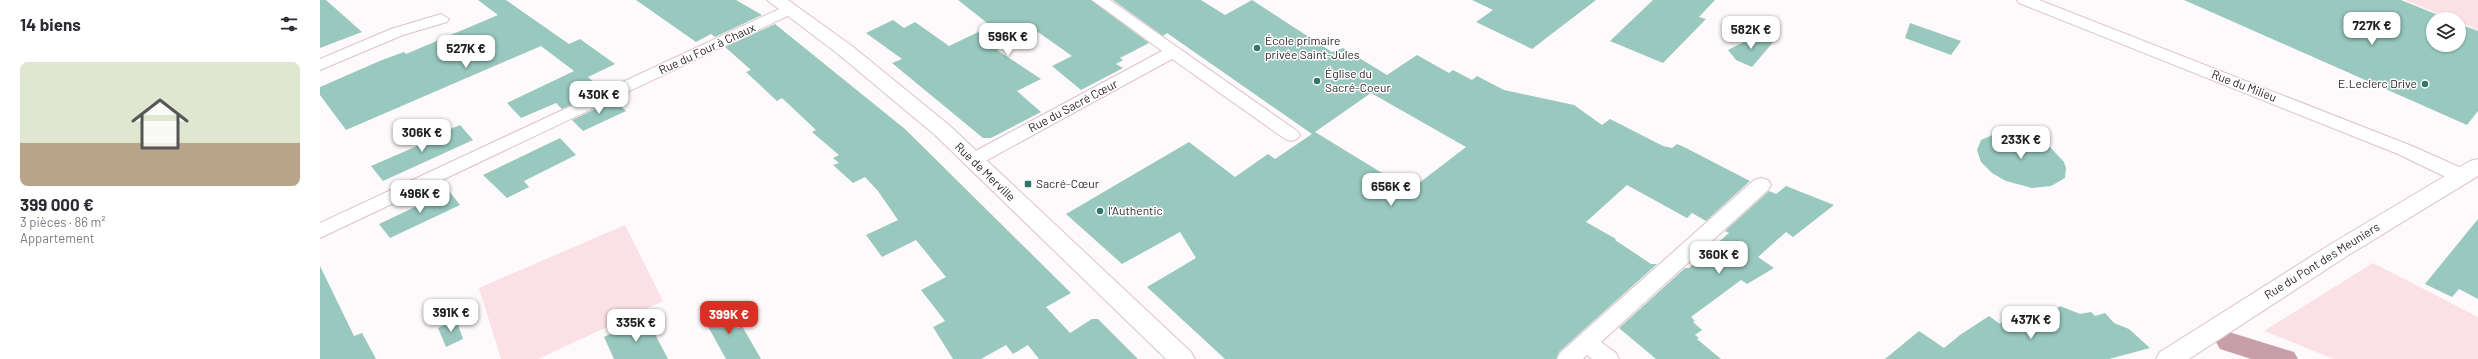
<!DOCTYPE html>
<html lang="fr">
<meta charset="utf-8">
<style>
:root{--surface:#fff;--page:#f7f7f7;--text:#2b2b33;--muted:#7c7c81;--line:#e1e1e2;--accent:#d93025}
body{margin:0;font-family:Barlow,sans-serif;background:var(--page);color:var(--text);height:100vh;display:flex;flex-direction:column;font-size:15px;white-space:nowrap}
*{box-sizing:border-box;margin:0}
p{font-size:13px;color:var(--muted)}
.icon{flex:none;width:22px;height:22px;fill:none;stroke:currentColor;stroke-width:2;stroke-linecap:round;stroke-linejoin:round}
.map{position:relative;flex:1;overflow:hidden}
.details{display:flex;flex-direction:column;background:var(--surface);width:320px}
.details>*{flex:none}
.fabs{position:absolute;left:2106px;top:12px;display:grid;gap:8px}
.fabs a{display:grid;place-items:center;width:40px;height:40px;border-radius:50%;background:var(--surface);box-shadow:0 1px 3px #0004;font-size:20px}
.price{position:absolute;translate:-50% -34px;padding:0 9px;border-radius:8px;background:#fff;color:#222;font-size:13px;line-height:26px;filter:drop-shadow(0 1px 2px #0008)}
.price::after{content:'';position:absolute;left:50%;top:24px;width:12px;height:9px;margin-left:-6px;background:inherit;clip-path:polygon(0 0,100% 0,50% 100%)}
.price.active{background:var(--accent);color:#fff}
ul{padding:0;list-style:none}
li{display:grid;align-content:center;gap:8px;height:212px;padding:0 20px}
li+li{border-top:1px solid var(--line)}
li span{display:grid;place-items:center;height:124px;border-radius:8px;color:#555}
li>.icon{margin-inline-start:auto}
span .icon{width:72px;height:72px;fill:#fffc;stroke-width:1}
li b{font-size:17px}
h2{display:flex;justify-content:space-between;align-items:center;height:48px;padding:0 20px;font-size:17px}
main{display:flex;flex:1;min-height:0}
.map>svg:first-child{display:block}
.green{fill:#fbe0e6}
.water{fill:#c89ea8}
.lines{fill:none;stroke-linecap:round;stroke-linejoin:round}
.canal{fill:#c89ea8;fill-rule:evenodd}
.building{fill:#98c8be;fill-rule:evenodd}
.street-casing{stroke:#ddc2c8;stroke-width:2}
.secondary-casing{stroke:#ddc2c8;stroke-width:2}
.street{fill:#fff;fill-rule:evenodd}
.secondary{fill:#fff;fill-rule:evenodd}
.poi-dot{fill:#33776b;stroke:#fff;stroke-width:1.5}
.labels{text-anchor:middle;stroke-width:3;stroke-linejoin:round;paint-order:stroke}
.poi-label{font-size:12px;fill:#312729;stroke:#fff;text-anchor:start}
.street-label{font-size:12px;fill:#312729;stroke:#fff}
</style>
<main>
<section class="details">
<h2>14 biens<svg class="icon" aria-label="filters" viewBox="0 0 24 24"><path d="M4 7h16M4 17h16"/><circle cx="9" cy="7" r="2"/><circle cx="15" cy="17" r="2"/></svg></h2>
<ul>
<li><span style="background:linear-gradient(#dfe7d0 65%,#b9a48a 0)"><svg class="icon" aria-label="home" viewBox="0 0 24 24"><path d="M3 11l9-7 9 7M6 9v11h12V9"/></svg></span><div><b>399 000 €</b><p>3 pièces · 86 m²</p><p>Appartement</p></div></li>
</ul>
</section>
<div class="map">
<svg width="2158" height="359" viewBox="0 0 2158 359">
<rect width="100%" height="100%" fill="#fef9fa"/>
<g class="green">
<path d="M2085,0H2158V30L2139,22V19H2131Z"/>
<path d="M305,225L343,301L218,359H181L159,288Z"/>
<path d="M2053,263L2158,317V359H2014L1944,331Z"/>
</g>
<path class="water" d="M1937,344L1974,359H1936L1924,353Z"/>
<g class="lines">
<path class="canal" d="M1909,332L1974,352L1978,359H1931L1900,349L1896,342L1900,335Z"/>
</g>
<g class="building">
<path d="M0,0H6L42,32L0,48Z"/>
<path d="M158,0H186L249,44L260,39L295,64L268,77L282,90L242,109L236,103L201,118L187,103L254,71L221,46L26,130L0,95V87L62,60L84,52L86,54L178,15Z"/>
<path d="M316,0H416L442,15L395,37L391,34L376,42Z"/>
<path d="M638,0H771L829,43L800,58L803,60L796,64L803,68L761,90L732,66L752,56L718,32L677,50L721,79L697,91L721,112L671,138H663L572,63L582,59L546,33L573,20L584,28L595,22L629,46L671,26Z"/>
<path d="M793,0H881L905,15L932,0L1012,52L1023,48L1067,75L1097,55L1129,73L1133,70L1152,80L1157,76L1184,90L1254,105L1282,125L1290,119L1343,146L1352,148L1357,144L1364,147L1430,181L1386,221L1372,213L1367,218L1307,185L1266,222L1296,239L1295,240L1331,264H1337L1239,352L1236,359H905L827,287L876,258L860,232L802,264L746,214L869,142L915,177L948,154L955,159L992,134L847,33L843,36ZM1051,93L1146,147L1090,190L995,132Z"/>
<path d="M1152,0H1276L1212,49L1156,22L1173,10Z"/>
<path d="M1333,0H1395L1379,17L1386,19L1343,63L1290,41Z"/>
<path d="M1864,0H2081L2128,19H2113V45H2139V24L2158,31V111L2147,125Z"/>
<path d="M1590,23L1641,41L1631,55L1585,38Z"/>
<path d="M455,24L585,129L751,293L726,307L750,333L772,319H778L818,359H719L708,345L693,354L686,345L661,359H633L613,327L625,321L601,290L626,277L596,240L562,257L546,235L578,220L558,191L545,177L533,183L513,165L519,163L513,158L519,155L492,132L496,130L462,98L457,101L426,72L431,70L405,47Z"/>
<path d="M1437,35L1454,41L1432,67L1416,60L1408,50Z"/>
<path d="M294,100L306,111L263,131L252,120Z"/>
<path d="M140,125L153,140L63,181L51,166L104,143L106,139Z"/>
<path d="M1677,133L1702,134L1730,147L1744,162L1746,168L1745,178L1731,186L1712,188L1686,181L1672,173L1661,162L1657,150L1661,140Z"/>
<path d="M240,138L256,155L204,181L209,187L187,198L163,175Z"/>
<path d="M1466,186L1514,205L1473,237L1466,232L1438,257L1454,268L1427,284L1421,280L1371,317L1375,321L1373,322L1382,330L1375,335L1379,338L1377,339L1401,359H1336L1299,328L1365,268H1369L1409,233L1405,231L1449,191L1456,194Z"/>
<path d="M129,191L140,205L70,238L59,224Z"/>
<path d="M2158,219V299L2139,289L2132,297L2105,284Z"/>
<path d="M0,266L34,336L42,333L56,359H0Z"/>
<path d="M404,303L418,328L422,326L441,359H406L381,314Z"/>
<path d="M1740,306L1760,314L1771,312L1775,316L1785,313L1794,323L1809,329L1830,348L1789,359H1565L1599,331L1624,348L1640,335L1669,316L1680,324L1689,312L1716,328Z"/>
<path d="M326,317L348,359H294L284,337Z"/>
<path d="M136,319L143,339L126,347L118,328Z"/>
</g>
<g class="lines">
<defs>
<g id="street">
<path d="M772,0H790L977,131L980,135L977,139L971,141L965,139L852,59L660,164L653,166L646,164L644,160L646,156L842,51Z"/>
<path d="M1697,0H1719L2092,146L2148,171L2150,176L2148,181L2141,182L2134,181L2078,154L1699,3Z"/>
<path d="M470,4L478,9L476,12L0,238V223Z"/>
<path d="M121,14L129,19L127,22L83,35L0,70V59L71,29Z"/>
<path d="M1441,178L1448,180L1451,185L1448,190L1281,342L1296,353L1299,359H1272L1267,355L1263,359H1237L1240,353L1434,180Z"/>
</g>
<g id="secondary">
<path d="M447,0H468L532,46L629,125L871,352L875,359H846L615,135L518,54Z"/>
<path d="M2158,159V176L2027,256L1869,359H1836L1840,352L2011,244L2150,161Z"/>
</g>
</defs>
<use href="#street" class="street-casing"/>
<use href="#secondary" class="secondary-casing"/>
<use href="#street" class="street"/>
<use href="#secondary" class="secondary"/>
</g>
<g class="poi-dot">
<circle cx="937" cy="48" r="4"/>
<circle cx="997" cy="81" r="4"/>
<circle cx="2105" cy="84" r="4"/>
<rect x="704" y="180" width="8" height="8" rx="2"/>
<circle cx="780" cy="211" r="4"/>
</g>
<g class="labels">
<g class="poi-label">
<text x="945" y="45">École primaire<tspan x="945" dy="14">privée Saint-Jules</tspan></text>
<text x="1005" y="78">Église du<tspan x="1005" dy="14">Sacré-Coeur</tspan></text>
<text x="2097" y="88" text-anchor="end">E.Leclerc Drive</text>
<text x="716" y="188">Sacré-Cœur</text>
<text x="788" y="215">l’Authentic</text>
</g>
<g class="street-label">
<text transform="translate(387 49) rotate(-25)" y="4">Rue du Four à Chaux</text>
<text transform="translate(1924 86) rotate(21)" y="4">Rue du Milieu</text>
<text transform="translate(753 106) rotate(-28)" y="4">Rue du Sacré Cœur</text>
<text transform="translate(665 172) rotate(44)" y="4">Rue de Merville</text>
<text transform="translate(2002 261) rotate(-32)" y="4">Rue du Pont des Meuniers</text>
</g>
</g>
</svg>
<div class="fabs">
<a><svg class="icon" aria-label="layers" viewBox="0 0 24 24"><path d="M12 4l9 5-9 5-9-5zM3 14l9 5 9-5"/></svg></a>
</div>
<b class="price" style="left:2052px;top:46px">727K €</b>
<b class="price" style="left:1431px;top:50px">582K €</b>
<b class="price" style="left:688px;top:57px">596K €</b>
<b class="price" style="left:146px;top:69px">527K €</b>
<b class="price" style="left:279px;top:115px">430K €</b>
<b class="price" style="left:102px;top:153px">306K €</b>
<b class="price" style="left:1701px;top:160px">233K €</b>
<b class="price" style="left:1071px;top:207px">656K €</b>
<b class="price" style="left:100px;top:214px">496K €</b>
<b class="price" style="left:1399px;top:275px">360K €</b>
<b class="price" style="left:131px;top:333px">391K €</b>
<b class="price active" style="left:409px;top:335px">399K €</b>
<b class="price" style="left:1711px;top:340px">437K €</b>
<b class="price" style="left:316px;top:343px">335K €</b>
</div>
</main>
